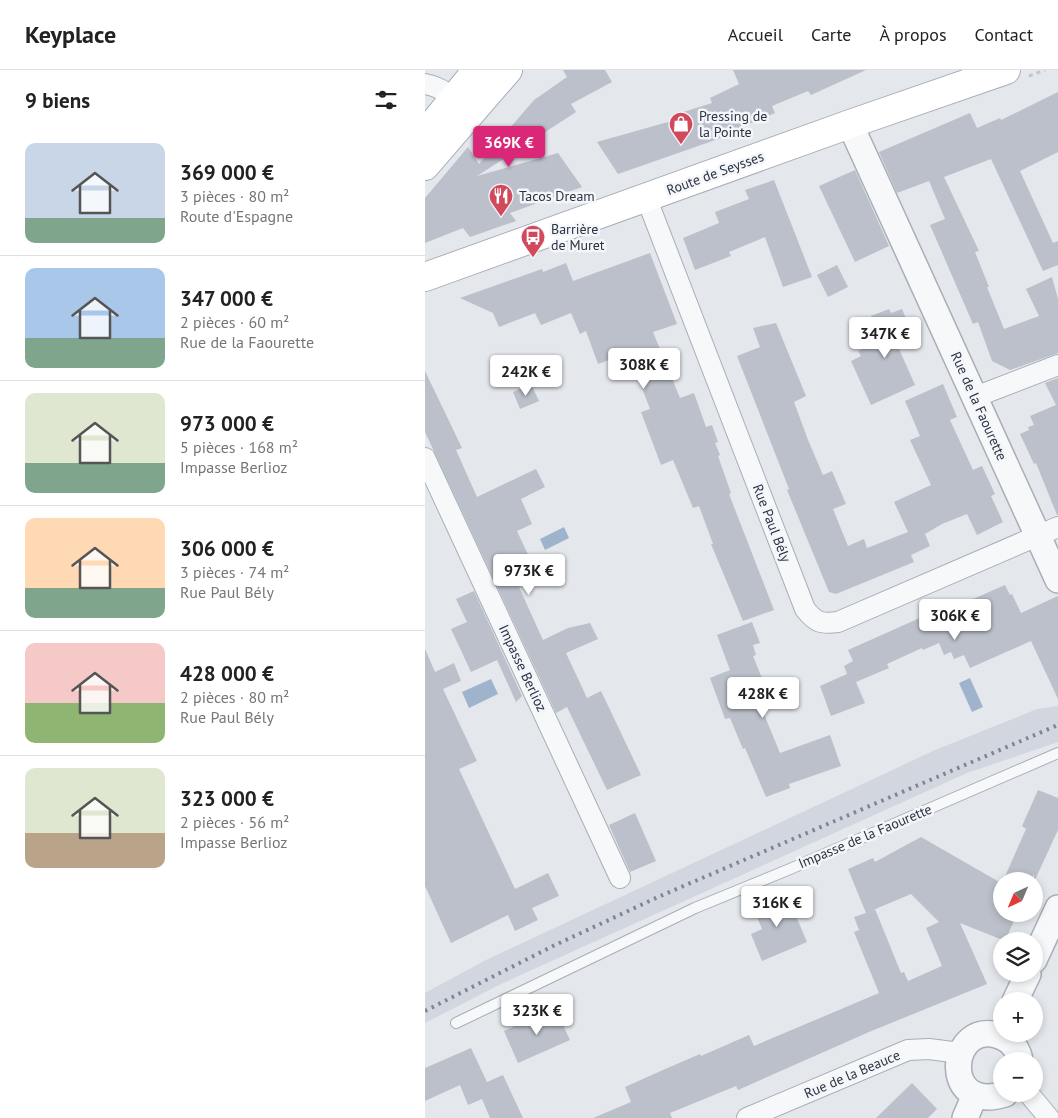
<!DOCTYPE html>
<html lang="fr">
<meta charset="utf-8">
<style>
:root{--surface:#fff;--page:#f6f6f6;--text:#222;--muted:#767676;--line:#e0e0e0;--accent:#db2777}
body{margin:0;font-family:"PT Sans",sans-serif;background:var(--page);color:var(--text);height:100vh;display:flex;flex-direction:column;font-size:19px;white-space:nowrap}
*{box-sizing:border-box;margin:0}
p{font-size:16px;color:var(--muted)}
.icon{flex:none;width:28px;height:28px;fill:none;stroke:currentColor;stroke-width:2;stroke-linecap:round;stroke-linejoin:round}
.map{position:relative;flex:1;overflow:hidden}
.panel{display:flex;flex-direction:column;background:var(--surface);width:425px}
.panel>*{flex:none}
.needle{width:32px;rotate:224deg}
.tools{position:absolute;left:568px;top:802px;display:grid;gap:10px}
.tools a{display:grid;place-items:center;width:50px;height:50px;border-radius:50%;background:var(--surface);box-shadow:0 2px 8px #0003;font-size:25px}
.price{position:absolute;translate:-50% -42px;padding:0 11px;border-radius:5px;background:#fff;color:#222;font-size:16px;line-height:32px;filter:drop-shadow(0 1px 2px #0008)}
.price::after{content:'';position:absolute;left:50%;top:30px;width:15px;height:11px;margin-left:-8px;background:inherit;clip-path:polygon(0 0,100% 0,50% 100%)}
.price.on{background:var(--accent);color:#fff}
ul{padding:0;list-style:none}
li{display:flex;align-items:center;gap:15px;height:125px;padding:0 25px}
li+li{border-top:1px solid var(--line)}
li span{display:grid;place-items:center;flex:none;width:140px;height:100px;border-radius:10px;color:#555}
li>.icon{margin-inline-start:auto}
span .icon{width:60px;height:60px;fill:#fffc;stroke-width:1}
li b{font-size:21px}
h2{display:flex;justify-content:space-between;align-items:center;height:60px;padding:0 25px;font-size:21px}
header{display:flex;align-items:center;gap:30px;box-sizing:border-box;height:70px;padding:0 25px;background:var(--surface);border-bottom:1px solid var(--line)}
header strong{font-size:24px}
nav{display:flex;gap:28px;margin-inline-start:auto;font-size:18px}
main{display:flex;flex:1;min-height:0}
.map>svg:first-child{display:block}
.built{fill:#d2d6de}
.water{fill:#9fb4cc}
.building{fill:#bbc0ca;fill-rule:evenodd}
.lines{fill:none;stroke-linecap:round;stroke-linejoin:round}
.service-casing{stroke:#a9aeb7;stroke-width:12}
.minor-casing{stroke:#a9aeb7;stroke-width:22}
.tertiary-casing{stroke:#a9aeb7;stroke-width:28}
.secondary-casing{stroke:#a9aeb7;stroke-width:30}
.primary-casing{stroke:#a3abb8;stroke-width:30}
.path{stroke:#c2c5cb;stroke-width:3;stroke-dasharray:4 4;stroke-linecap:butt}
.service{stroke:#f7f8fa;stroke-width:10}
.minor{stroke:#f7f8fa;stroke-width:20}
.tertiary{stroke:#f7f8fa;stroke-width:25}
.secondary{stroke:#fff;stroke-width:28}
.primary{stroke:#fff;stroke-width:28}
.rail{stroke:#7d8696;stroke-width:4;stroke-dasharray:2.5 5;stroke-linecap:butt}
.labels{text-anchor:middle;stroke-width:5;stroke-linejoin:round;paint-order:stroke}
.poi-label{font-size:14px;fill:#2b3445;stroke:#f4f6f9;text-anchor:start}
.street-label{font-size:14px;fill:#2b3445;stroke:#f4f6f9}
</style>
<header>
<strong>Keyplace</strong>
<nav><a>Accueil</a><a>Carte</a><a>À propos</a><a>Contact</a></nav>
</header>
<main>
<section class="panel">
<h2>9 biens<svg class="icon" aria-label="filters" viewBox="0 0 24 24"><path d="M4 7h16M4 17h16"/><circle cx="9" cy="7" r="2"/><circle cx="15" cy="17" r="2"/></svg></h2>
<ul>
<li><span style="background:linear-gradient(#c9d6e8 75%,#7fa58c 0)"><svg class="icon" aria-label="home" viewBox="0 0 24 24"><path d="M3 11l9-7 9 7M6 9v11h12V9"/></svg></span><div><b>369 000 €</b><p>3 pièces · 80 m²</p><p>Route d'Espagne</p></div></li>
<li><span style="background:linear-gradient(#a9c7e8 70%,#7fa58c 0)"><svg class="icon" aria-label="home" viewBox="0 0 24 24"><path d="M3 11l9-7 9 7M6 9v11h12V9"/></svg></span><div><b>347 000 €</b><p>2 pièces · 60 m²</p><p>Rue de la Faourette</p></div></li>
<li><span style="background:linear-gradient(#dfe7d0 70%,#7fa58c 0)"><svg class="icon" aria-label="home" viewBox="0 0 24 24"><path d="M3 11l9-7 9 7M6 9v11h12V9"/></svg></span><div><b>973 000 €</b><p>5 pièces · 168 m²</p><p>Impasse Berlioz</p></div></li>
<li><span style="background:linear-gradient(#ffd9b3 70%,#7fa58c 0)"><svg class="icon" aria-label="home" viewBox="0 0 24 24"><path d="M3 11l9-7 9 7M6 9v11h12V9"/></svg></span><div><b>306 000 €</b><p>3 pièces · 74 m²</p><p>Rue Paul Bély</p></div></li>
<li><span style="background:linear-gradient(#f6c9c9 60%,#8fb573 0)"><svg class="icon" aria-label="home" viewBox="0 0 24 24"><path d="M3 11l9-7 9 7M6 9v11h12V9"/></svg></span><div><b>428 000 €</b><p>2 pièces · 80 m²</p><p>Rue Paul Bély</p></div></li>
<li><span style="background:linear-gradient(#dfe7d0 65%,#b9a48a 0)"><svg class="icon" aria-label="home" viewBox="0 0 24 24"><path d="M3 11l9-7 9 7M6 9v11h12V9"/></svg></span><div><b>323 000 €</b><p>2 pièces · 56 m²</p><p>Impasse Berlioz</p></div></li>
</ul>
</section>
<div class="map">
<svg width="633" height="1048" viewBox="0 0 633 1048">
<rect width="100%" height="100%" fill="#e4e7ec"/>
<path class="built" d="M633,636V672L542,703L76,914L0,953V923L61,890L508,681L612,639Z"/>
<g class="water">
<path d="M139,457L144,468L120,480L115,469Z"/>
<path d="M545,608L558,637L547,642L534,613Z"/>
<path d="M66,609L73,624L44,638L37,622Z"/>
</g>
<g class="building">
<path d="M138,0H180L187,12L146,34L151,42L52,106L133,83L157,117L85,143L91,151L45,167L38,158L0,173V128L43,77L54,94L109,30L142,7Z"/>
<path d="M308,0H441L386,25L383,21L347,36L350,43L298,65L299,67L193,104L172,72L257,48L255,43L287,33L285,28L314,14Z"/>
<path d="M633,22V82L595,101L628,173L633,171V195L618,201L566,89L519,107L554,181L550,182L564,217H562L579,259L614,246L601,219L627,207L633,229V283L585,300L567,291L553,252L548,254L505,155L520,149L504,111L472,123L454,82L545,43L552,58L575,48L576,50Z"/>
<path d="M430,100L464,176L430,192L394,116Z"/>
<path d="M349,110L387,207L358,217L340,167L304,182L306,186L270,200L258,168L294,153L290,142L324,129L320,120Z"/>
<path d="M225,183L252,254L228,262L255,328L269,323L281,357L287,355L293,372L290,373L295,385L293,386L306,423L304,424L349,540L318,551L286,474H288L274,436L268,438L248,390L236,395L216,342L225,339L211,303L208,305L200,284L173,294L161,261L155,264L146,243L116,255L110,243L74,257L68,243L35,228L117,199L118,202L141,193L148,211Z"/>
<path d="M412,195L423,217L403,227L392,205Z"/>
<path d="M464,239L466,243L477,239L488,265L471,272L490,315L446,335L426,291L436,286L433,281L457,271L446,246Z"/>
<path d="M351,253L381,326L369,332L383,370L398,405L407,401L421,434L408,439L423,476L439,469L442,478L483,462L469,432L506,415L485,370L495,366L480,331L518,314L532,347L525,350L548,400L557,396L570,424L566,426L578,452L552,465L542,444L517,454L500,464L505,476L486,485L489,492L411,524L404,522L362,420L364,419L312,286L335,277L328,258Z"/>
<path d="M0,301L37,378L31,380L52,427L111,399L120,417L96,429L107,454L92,461L114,508L94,517L118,570L143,558L165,553L173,569L141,583L162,628L176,621L216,705L182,720L142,637L131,643L0,362Z"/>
<path d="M633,308V445H632L611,393L609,394L595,364L604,360L603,357L609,355L605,346L631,335L620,313Z"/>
<path d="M106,314L114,331L95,339L88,322Z"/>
<path d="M580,515L585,525L587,524L596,543L633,526V629L606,571L545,598L539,585L529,589L526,582L519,585L514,573L498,580L497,578L462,594L464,598L431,612L440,633L406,646L395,616L422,604L419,596L428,591L423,580L515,539L516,541L531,535L532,536Z"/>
<path d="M49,521L97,626L91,632L72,590L46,602L26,559L42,552L31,529Z"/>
<path d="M327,552L335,573L328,575L331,585L328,586L343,623L332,627L355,683L405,665L416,696L364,714L365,718L341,727L320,678L318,679L305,648L300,649L285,608L305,600L292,565Z"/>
<path d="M0,579L10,602L29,593L36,611L18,619L52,691L34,699L90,819L123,803L134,826L107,838L113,850L90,861L83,845L26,873L0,816Z"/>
<path d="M613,720L633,728V760L609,812V804L606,811H578L601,759L597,756Z"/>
<path d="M210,743L231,791L205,802L184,755Z"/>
<path d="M496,767L576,813V844H592L580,871L535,853L562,914L444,962L313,1020L311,1016L245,1043L247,1048H168L206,1032L200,1017L238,1000L275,984L276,986L324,965L329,976L454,923L429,862L434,860L429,847L441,843L423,799L448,788L450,792ZM486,824L514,852L501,858L517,896L483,911L479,902L476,903L450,839L441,843Z"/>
<path d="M350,825L353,831L363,827L382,872L337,891L326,864L337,859L327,835Z"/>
<path d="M130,938L145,970L93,993L79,961Z"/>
<path d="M46,978L62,1012L78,1005L98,1048H65L57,1029L43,1035L35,1015L0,1031V998Z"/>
<path d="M487,1013L512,1039L503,1048H451Z"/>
</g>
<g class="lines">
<defs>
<path id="service" d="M31,953L270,838L365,799L633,683"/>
<g id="minor">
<path d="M0,14C17,17 27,25 34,41"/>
<path d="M221,127L380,539C391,553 396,554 413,552L633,457"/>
<path d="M550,327L633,295"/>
<path d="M0,388L195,808"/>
<path d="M604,1024L624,1048"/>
<path d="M322,1048L483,980L504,979L535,983"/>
</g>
<g id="tertiary">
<path d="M425,54L633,510"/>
<path d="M609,890L633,838"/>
<path d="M590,931L603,904"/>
<path d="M580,1024C513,1045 524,945 577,967C587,971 594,981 595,991"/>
<path d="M540,1048L550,1025"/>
</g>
<path id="secondary" d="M0,207L425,54L581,0"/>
<g id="primary">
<path d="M0,64L52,0"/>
<path d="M0,96L83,0"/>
</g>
</defs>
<use href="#service" class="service-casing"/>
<use href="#minor" class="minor-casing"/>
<use href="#tertiary" class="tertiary-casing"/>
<use href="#secondary" class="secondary-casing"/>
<use href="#primary" class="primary-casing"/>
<path class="path" d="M604,6L620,0"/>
<use href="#service" class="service"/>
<use href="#minor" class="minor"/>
<use href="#tertiary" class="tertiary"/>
<use href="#secondary" class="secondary"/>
<use href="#primary" class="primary"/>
<path class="rail" d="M0,941L128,876L233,827L633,655"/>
</g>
<defs>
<symbol id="shop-pin" viewBox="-11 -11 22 30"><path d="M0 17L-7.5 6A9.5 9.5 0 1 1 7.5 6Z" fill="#d1495b" stroke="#f4f6f9"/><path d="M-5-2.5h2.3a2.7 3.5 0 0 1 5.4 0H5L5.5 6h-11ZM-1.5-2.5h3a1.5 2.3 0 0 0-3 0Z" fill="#fff"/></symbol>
<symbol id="restaurant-pin" viewBox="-11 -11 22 30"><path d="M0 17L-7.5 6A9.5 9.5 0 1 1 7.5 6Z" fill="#d1495b" stroke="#f4f6f9"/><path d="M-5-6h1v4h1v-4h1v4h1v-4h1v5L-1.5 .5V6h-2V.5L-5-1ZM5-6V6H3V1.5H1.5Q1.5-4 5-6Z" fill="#fff"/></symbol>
<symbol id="bus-pin" viewBox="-11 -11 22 30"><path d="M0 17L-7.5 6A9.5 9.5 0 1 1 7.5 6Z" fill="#d1495b" stroke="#f4f6f9"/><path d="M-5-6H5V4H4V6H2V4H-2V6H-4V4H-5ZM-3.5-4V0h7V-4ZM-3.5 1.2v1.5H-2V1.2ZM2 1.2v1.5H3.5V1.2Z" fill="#fff"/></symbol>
</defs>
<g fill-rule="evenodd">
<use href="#shop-pin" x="242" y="40" width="28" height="38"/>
<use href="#restaurant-pin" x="62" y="112" width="28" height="38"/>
<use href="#bus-pin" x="94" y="153" width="28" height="38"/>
</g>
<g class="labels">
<g class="poi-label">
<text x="274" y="51">Pressing de<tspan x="274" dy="16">la Pointe</tspan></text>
<text x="94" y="131">Tacos Dream</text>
<text x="126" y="164">Barrière<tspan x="126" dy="16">de Muret</tspan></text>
</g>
<g class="street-label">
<text transform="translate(290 103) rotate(-20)" y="5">Route de Seysses</text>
<text transform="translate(554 336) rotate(66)" y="5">Rue de la Faourette</text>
<text transform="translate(347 453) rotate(69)" y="5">Rue Paul Bély</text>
<text transform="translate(98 598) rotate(65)" y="5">Impasse Berlioz</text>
<text transform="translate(440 766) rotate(-23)" y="5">Impasse de la Faourette</text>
<text transform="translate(427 1004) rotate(-23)" y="5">Rue de la Beauce</text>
</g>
</g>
</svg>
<div class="tools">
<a><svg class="needle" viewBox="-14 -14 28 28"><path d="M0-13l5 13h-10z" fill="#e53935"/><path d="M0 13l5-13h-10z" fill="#767676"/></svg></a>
<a><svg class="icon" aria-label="layers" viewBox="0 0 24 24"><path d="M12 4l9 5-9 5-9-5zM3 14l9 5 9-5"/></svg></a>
<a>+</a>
<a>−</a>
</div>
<b class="price on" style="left:84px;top:98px">369K €</b>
<b class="price" style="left:460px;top:289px">347K €</b>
<b class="price" style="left:219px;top:320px">308K €</b>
<b class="price" style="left:101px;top:327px">242K €</b>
<b class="price" style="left:104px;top:526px">973K €</b>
<b class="price" style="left:530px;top:571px">306K €</b>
<b class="price" style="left:338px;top:649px">428K €</b>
<b class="price" style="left:352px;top:858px">316K €</b>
<b class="price" style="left:112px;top:966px">323K €</b>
</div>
</main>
